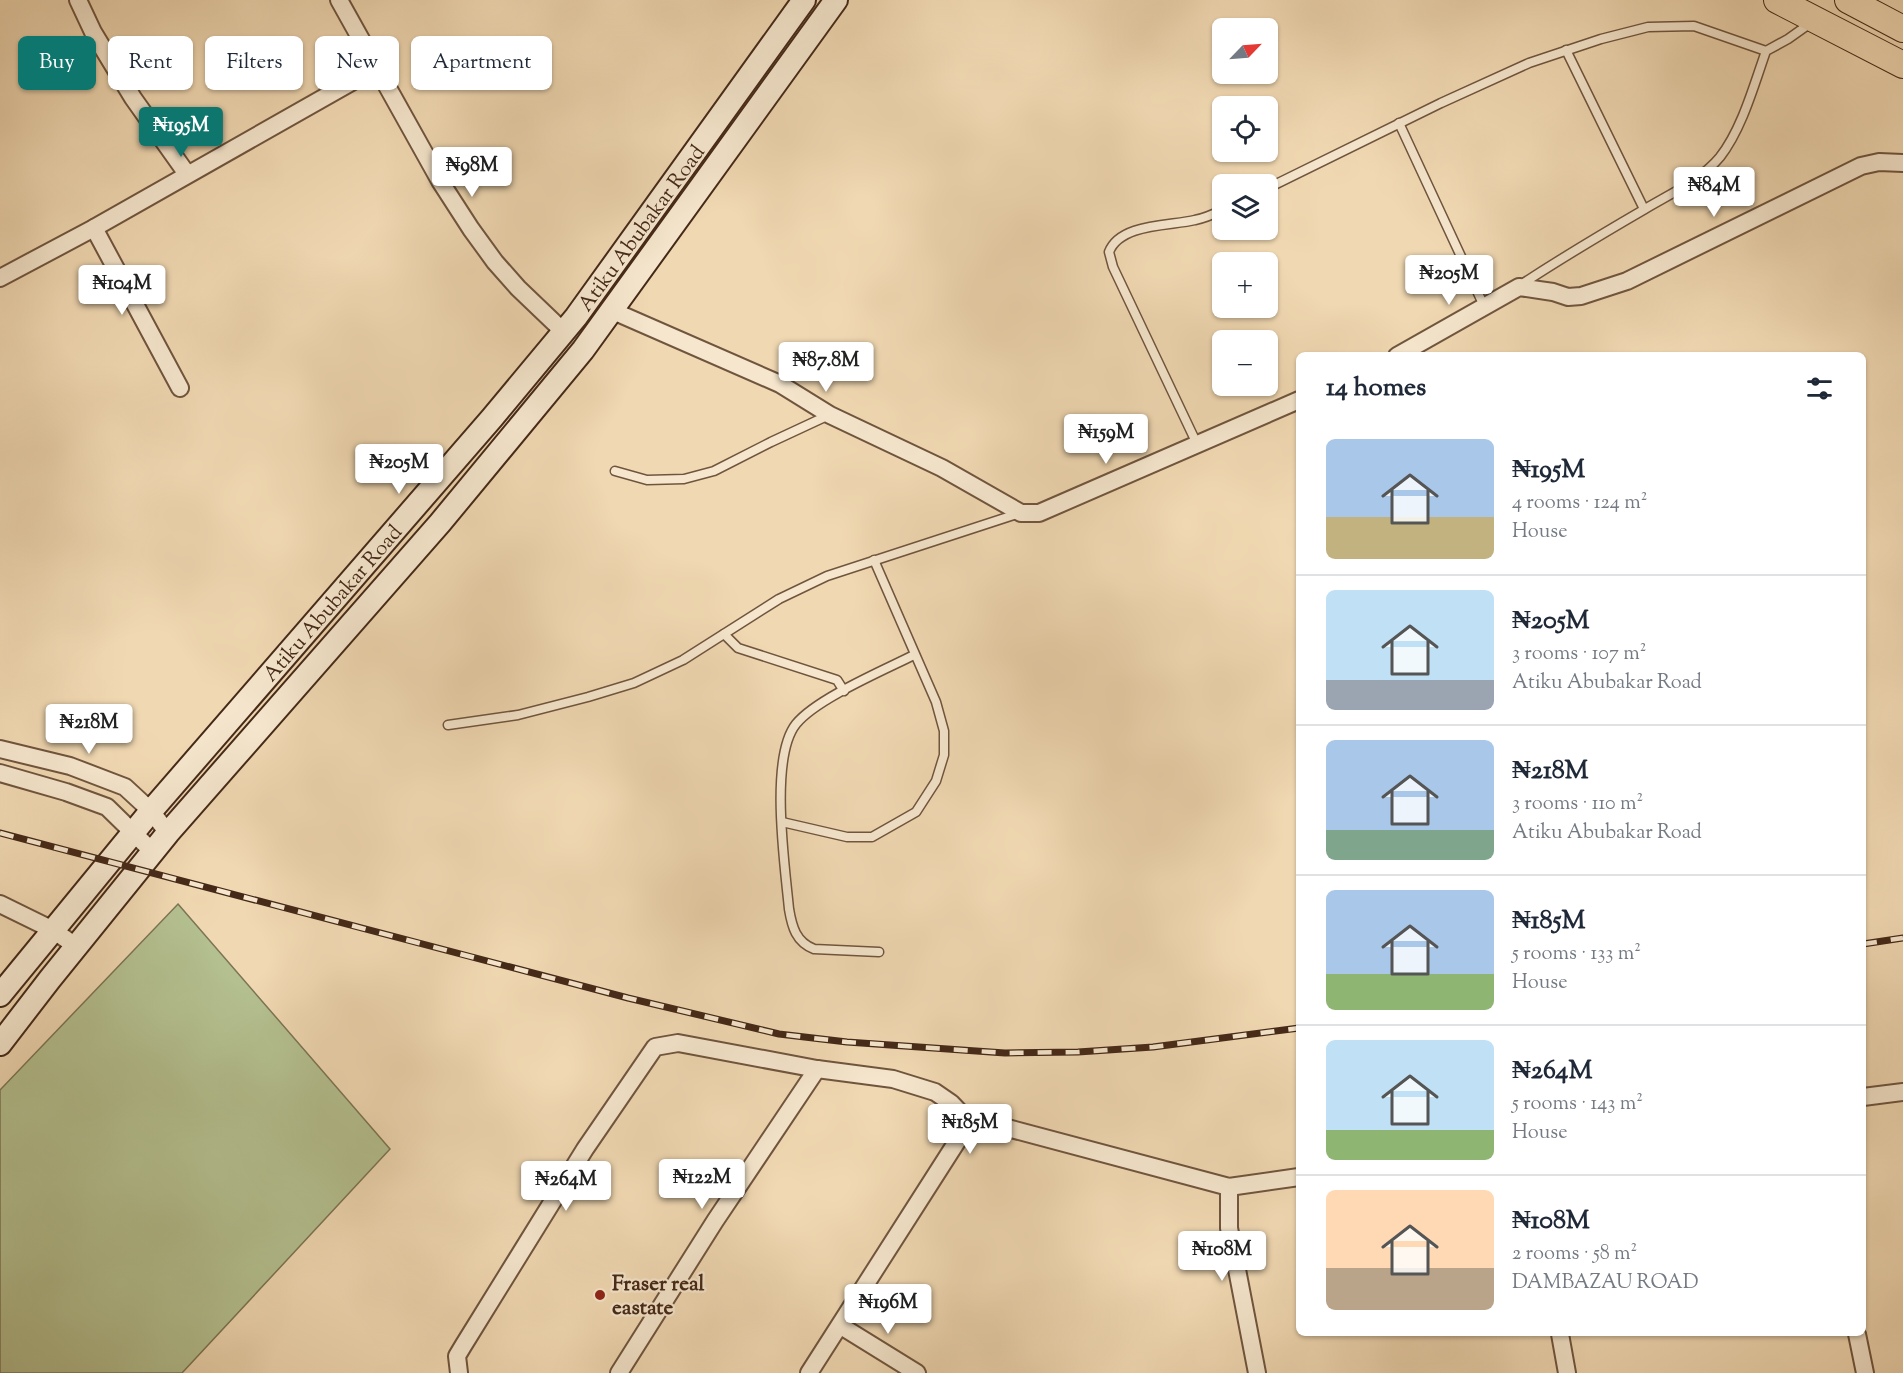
<!DOCTYPE html>
<meta charset="utf-8">
<style>
:root{--surface:#fff;--page:#f2f2f3;--text:#1f2937;--muted:#747a83;--line:#e0e1e3;--accent:#0f766e}
body{margin:0;font-family:"Sorts Mill Goudy",serif;background:var(--page);color:var(--text);height:100vh;display:flex;flex-direction:column;font-size:22px;white-space:nowrap}
*{box-sizing:border-box;margin:0}
p{font-size:20px;color:var(--muted)}
.icon{flex:none;width:33px;height:33px;fill:none;stroke:currentColor;stroke-width:2;stroke-linecap:round;stroke-linejoin:round}
.map{position:relative;flex:1;overflow:hidden}
.panel{position:absolute;left:1296px;top:352px;width:570px;height:984px;display:flex;flex-direction:column;background:var(--surface);border-radius:9px;box-shadow:0 2px 4px #0004}
.panel>*{flex:none}
.hud{position:absolute;left:18px;top:36px;width:570px;height:54px;display:flex;gap:12px}
.needle{width:39px;rotate:65deg}
.tools{position:absolute;left:1212px;top:18px;display:grid;gap:12px}
.tools a{display:grid;place-items:center;width:66px;height:66px;border-radius:9px;background:var(--surface);box-shadow:0 2px 4px #0004;font-size:30px}
.price{position:absolute;translate:-50% -51px;padding:0 14px;border-radius:6px;background:#fff;color:#222;font-size:20px;line-height:39px;filter:drop-shadow(0 2px 3px #0008)}
.price::after{content:'';position:absolute;left:50%;top:36px;width:18px;height:14px;margin-left:-9px;background:inherit;clip-path:polygon(0 0,100% 0,50% 100%)}
.price.selected{background:var(--accent);color:#fff}
ul{padding:0;list-style:none}
li{display:flex;align-items:center;gap:18px;height:150px;padding:0 30px}
li+li{border-top:2px solid var(--line)}
li span{display:grid;place-items:center;flex:none;width:168px;height:120px;border-radius:9px;color:#555}
li>.icon{margin-inline-start:auto}
span .icon{width:72px;height:72px;fill:#fffc;stroke-width:1}
li b{font-size:26px}
h2{display:flex;justify-content:space-between;align-items:center;height:72px;padding:0 30px;font-size:26px}
.tag{padding:0 21px;border-radius:9px;background:var(--surface);box-shadow:0 2px 4px #0004;font-size:21px;line-height:54px}
.tag.selected{background:var(--accent);color:#fff}
.map>svg:first-child{display:block}
.green{fill:#b4c090;stroke:#7c7454;stroke-width:1.5}
.lines{fill:none;stroke-linecap:round;stroke-linejoin:round}
.lane-casing{stroke:#70553e;stroke-width:11}
.street-casing{stroke:#70553e;stroke-width:20}
.secondary-casing{stroke:#452918;stroke-width:26}
.primary-casing{stroke:#452918;stroke-width:28}
.lane{stroke:#f5e6cd;stroke-width:8}
.street{stroke:#f5e6cd;stroke-width:16}
.secondary{stroke:#f5e6cd;stroke-width:22}
.primary{stroke:#f0d8b2;stroke-width:26}
.rail-casing{stroke:#452918;stroke-width:7}
.rail{stroke:#f5e6cd;stroke-width:4.5;stroke-dasharray:14;stroke-linecap:butt}
.poi-dot{fill:#8f2418;stroke:#f5e6cd;stroke-width:2}
.labels{text-anchor:middle;stroke-width:4.5;stroke-linejoin:round;paint-order:stroke}
.street-label{font-size:21px;fill:#452918;stroke:#f5e6cd}
.poi-label{font-size:21px;font-weight:bold;fill:#452918;stroke:#f5e6cd;text-anchor:start}
</style>
<div class="map">
<svg width="1903" height="1373" viewBox="0 0 1903 1373">
<rect width="100%" height="100%" fill="#f0d8b2"/>
<filter id="stains"><feTurbulence type="fractalNoise" baseFrequency=".00333" numOctaves="4"/><feColorMatrix values="0 0 0 0 .2 0 0 0 0 .09 0 0 0 0 .02 0 0 0 .5 -.17"/></filter>
<radialGradient id="worn" r=".72"><stop offset=".6" stop-color="#630" stop-opacity="0"/><stop offset="1" stop-color="#630" stop-opacity=".3"/></radialGradient>
<path class="green" d="M178,904L390,1149L182,1373H0V1090Z"/>
<g class="lines">
<defs>
<g id="lane">
<path d="M1566,50L1644,209"/>
<path d="M1399,123L1484,306"/>
<path d="M1268,188L1441,103L1529,63L1601,39L1648,27L1694,26L1766,51"/>
<path d="M1519,286C1560,259 1602,234 1645,209C1670,194 1701,180 1720,157C1742,129 1754,85 1766,51L1788,39L1812,22"/>
<path d="M1197,444L1113,267L1109,252C1120,223 1171,226 1195,220C1205,218 1214,214 1222,210"/>
<path d="M615,471L647,480L684,479L714,471L771,442L829,415"/>
<path d="M724,634L738,648L837,680L844,691"/>
<path d="M448,725L518,715L588,697L634,683L683,660L779,599L827,576L1020,513"/>
<path d="M782,822L847,837H872L916,812L936,781L944,755V731L936,702L874,560"/>
<path d="M879,952L814,949C796,942 792,927 789,909C785,866 769,758 796,724C816,699 884,670 914,655"/>
</g>
<g id="street">
<path d="M78,0L93,32L133,98L187,174"/>
<path d="M339,0L440,181L471,229L495,262L518,288L564,332"/>
<path d="M94,228L180,388"/>
<path d="M0,278L94,228L378,67"/>
<path d="M613,311L780,384L830,415L942,468L1021,513H1039L1299,400"/>
<path d="M1397,356L1519,287L1553,292L1568,297L1581,296L1627,281L1861,166L1879,162L1903,163"/>
<path d="M0,749L70,766L125,787L151,811L168,833"/>
<path d="M0,773L66,792L107,807L153,852"/>
<path d="M0,904L53,930L77,947"/>
<path d="M1863,1097L1903,1092"/>
<path d="M1229,1187V1228L1257,1373"/>
<path d="M841,1326L917,1373"/>
<path d="M1560,1334L1567,1373"/>
<path d="M1857,1334L1865,1373"/>
<path d="M459,1373L457,1356L463,1346L585,1149L655,1047L678,1043L817,1069L893,1079L935,1092L951,1103L972,1125"/>
<path d="M619,1373L715,1221L817,1069"/>
<path d="M809,1373L965,1129C978,1122 986,1123 1000,1126L1229,1187L1299,1177"/>
</g>
<g id="secondary">
<path d="M0,995L151,811L492,418L576,317L804,0"/>
<path d="M0,1044L50,979L168,833L440,523L583,350L836,0"/>
</g>
<g id="primary">
<path d="M1777,0L1903,65"/>
<path d="M1848,0L1903,29"/>
</g>
</defs>
<use href="#lane" class="lane-casing"/>
<use href="#street" class="street-casing"/>
<use href="#secondary" class="secondary-casing"/>
<use href="#primary" class="primary-casing"/>
<use href="#lane" class="lane"/>
<use href="#street" class="street"/>
<use href="#secondary" class="secondary"/>
<use href="#primary" class="primary"/>
<defs>
<g id="rail">
<path d="M0,833L628,998L779,1034L847,1042L1005,1053L1078,1052L1153,1047L1299,1028"/>
<path d="M1863,944L1903,938"/>
</g>
</defs>
<use href="#rail" class="rail-casing"/>
<use href="#rail" class="rail"/>
</g>
<circle class="poi-dot" cx="600" cy="1295" r="6"/>
<g class="labels">
<g class="street-label">
<text transform="translate(641 228) rotate(-54)" y="7">Atiku Abubakar Road</text>
<text transform="translate(332 603) rotate(-49)" y="7">Atiku Abubakar Road</text>
</g>
<g class="poi-label">
<text x="612" y="1290">Fraser real<tspan x="612" dy="24">eastate</tspan></text>
</g>
</g>
<rect width="100%" height="100%" filter="url(#stains)"/>
<rect width="100%" height="100%" fill="url(#worn)"/>
</svg>
<div class="tools">
<a><svg class="needle" viewBox="-14 -14 28 28"><path d="M0-13l5 13h-10z" fill="#e53935"/><path d="M0 13l5-13h-10z" fill="#747a83"/></svg></a>
<a><svg class="icon" aria-label="locate" viewBox="0 0 24 24"><circle cx="12" cy="12" r="6"/><path d="M12 2v4M12 18v4M2 12h4M18 12h4"/></svg></a>
<a><svg class="icon" aria-label="layers" viewBox="0 0 24 24"><path d="M12 4l9 5-9 5-9-5zM3 14l9 5 9-5"/></svg></a>
<a>+</a>
<a>−</a>
</div>
<b class="price selected" style="left:181px;top:158px">₦195M</b>
<b class="price" style="left:472px;top:198px">₦98M</b>
<b class="price" style="left:1714px;top:218px">₦84M</b>
<b class="price" style="left:1449px;top:306px">₦205M</b>
<b class="price" style="left:122px;top:316px">₦104M</b>
<b class="price" style="left:826px;top:393px">₦87.8M</b>
<b class="price" style="left:1106px;top:465px">₦159M</b>
<b class="price" style="left:399px;top:495px">₦205M</b>
<b class="price" style="left:89px;top:755px">₦218M</b>
<b class="price" style="left:970px;top:1155px">₦185M</b>
<b class="price" style="left:702px;top:1210px">₦122M</b>
<b class="price" style="left:566px;top:1212px">₦264M</b>
<b class="price" style="left:1222px;top:1282px">₦108M</b>
<b class="price" style="left:888px;top:1335px">₦196M</b>
<div class="hud">
<a class="tag selected">Buy</a>
<a class="tag">Rent</a>
<a class="tag">Filters</a>
<a class="tag">New</a>
<a class="tag">Apartment</a>
</div>
<section class="panel">
<h2>14 homes<svg class="icon" aria-label="filters" viewBox="0 0 24 24"><path d="M4 7h16M4 17h16"/><circle cx="9" cy="7" r="2"/><circle cx="15" cy="17" r="2"/></svg></h2>
<ul>
<li><span style="background:linear-gradient(#a9c7e8 65%,#c2b280 0)"><svg class="icon" aria-label="home" viewBox="0 0 24 24"><path d="M3 11l9-7 9 7M6 9v11h12V9"/></svg></span><div><b>₦195M</b><p>4 rooms · 124 m²</p><p>House</p></div></li>
<li><span style="background:linear-gradient(#bfe0f5 75%,#9aa5b1 0)"><svg class="icon" aria-label="home" viewBox="0 0 24 24"><path d="M3 11l9-7 9 7M6 9v11h12V9"/></svg></span><div><b>₦205M</b><p>3 rooms · 107 m²</p><p>Atiku Abubakar Road</p></div></li>
<li><span style="background:linear-gradient(#a9c7e8 75%,#7fa58c 0)"><svg class="icon" aria-label="home" viewBox="0 0 24 24"><path d="M3 11l9-7 9 7M6 9v11h12V9"/></svg></span><div><b>₦218M</b><p>3 rooms · 110 m²</p><p>Atiku Abubakar Road</p></div></li>
<li><span style="background:linear-gradient(#a9c7e8 70%,#8fb573 0)"><svg class="icon" aria-label="home" viewBox="0 0 24 24"><path d="M3 11l9-7 9 7M6 9v11h12V9"/></svg></span><div><b>₦185M</b><p>5 rooms · 133 m²</p><p>House</p></div></li>
<li><span style="background:linear-gradient(#bfe0f5 75%,#8fb573 0)"><svg class="icon" aria-label="home" viewBox="0 0 24 24"><path d="M3 11l9-7 9 7M6 9v11h12V9"/></svg></span><div><b>₦264M</b><p>5 rooms · 143 m²</p><p>House</p></div></li>
<li><span style="background:linear-gradient(#ffd9b3 65%,#b9a48a 0)"><svg class="icon" aria-label="home" viewBox="0 0 24 24"><path d="M3 11l9-7 9 7M6 9v11h12V9"/></svg></span><div><b>₦108M</b><p>2 rooms · 58 m²</p><p>DAMBAZAU ROAD</p></div></li>
</ul>
</section>
</div>
